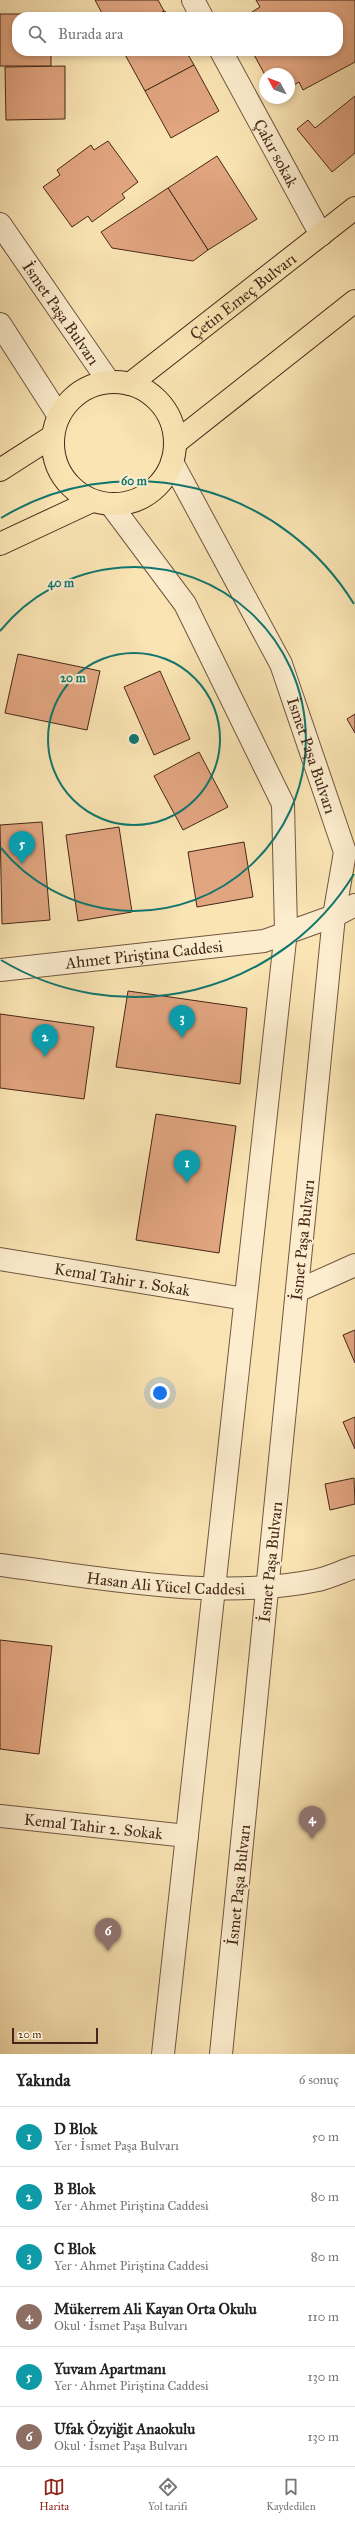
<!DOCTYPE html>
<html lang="tr">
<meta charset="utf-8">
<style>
body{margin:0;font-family:"IM FELL Great Primer",serif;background:#f2f2f2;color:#222}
.compass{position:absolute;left:259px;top:68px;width:36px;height:36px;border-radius:50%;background:#fff;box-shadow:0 2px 6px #0003;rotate:311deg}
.scale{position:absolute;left:12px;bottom:10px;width:86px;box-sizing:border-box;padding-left:4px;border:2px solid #452719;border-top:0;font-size:11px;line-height:14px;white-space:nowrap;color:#452719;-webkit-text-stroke:3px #fcedce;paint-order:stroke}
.you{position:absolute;left:160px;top:1393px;width:14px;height:14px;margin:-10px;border:3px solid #fff;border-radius:50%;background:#1a73e8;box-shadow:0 0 0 6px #1a73e833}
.badge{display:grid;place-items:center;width:26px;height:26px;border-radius:50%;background:#8f2418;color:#fff;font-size:13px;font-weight:700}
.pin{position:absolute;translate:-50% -33px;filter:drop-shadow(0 1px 2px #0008)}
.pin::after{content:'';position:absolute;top:21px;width:14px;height:12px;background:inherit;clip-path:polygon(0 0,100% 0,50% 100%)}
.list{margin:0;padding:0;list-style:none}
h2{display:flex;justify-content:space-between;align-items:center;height:52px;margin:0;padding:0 16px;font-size:17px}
h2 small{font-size:13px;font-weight:400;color:#767676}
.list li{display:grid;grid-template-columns:26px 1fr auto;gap:12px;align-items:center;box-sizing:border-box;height:60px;padding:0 16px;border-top:1px solid #e0e0e0}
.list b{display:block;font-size:15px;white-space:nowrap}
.list p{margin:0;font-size:13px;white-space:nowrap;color:#767676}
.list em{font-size:13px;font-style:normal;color:#767676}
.icon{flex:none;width:22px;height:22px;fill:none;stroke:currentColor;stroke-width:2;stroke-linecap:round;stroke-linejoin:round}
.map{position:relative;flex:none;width:355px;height:2054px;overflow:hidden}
.search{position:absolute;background:#fff;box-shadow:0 2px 6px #0003;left:12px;right:12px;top:12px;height:44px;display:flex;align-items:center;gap:10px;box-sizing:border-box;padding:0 14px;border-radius:16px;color:#767676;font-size:15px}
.sheet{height:412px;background:#fff}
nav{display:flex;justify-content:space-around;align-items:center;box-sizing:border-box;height:56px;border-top:1px solid #e0e0e0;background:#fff;font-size:11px;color:#767676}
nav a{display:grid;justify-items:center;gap:2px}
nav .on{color:#8f2418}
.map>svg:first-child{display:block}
.building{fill:#e1a580;stroke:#452719}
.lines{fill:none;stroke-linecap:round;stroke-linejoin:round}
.minor-casing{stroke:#725640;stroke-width:24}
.tertiary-casing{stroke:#725640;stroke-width:24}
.primary-casing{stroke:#452719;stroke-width:24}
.minor{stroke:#fcedce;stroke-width:22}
.tertiary{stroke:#fcedce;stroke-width:22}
.primary{stroke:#fae4b3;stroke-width:22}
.ring{fill:none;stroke:#0f766e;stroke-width:2}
.labels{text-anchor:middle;stroke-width:4;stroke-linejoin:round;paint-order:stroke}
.street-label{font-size:16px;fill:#452719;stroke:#fcedce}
.centre{fill:#0f766e;stroke:#fcedce;stroke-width:2}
.ring-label{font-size:12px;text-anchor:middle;font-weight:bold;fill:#0f766e;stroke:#fcedce;stroke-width:4;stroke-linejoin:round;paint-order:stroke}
</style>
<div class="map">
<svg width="355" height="2054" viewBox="0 0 355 2054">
<rect width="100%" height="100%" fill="#fae4b3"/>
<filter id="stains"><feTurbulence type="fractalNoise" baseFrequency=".005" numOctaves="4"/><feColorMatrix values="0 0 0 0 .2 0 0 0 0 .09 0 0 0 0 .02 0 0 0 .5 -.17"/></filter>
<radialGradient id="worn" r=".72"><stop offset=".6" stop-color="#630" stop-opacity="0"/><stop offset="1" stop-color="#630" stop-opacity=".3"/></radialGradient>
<g class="building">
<path d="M 95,0 L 158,0 L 164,11 L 153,17 L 104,17 Z"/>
<path d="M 256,0 L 355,0 L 355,62 L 303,90 L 299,82 L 289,88 L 289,74 L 265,75 L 252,51 L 338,51 L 338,17 L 244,17 L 260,7 Z"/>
<path d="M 165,11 L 168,17 L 154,17 Z"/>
<path d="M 0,14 L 51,14 L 51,17 L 17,17 L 17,51 L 51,51 L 51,66 L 0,66 Z"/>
<path d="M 123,51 L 186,51 L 194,65 L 145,91 Z"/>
<path d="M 194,65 L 219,111 L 171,138 L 145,91 Z"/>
<path d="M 65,66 L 65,119 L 6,120 L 5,67 Z"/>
<path d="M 355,96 L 355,153 L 332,172 L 297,129 L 308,120 L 315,128 Z"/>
<path d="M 108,141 L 138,182 L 122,194 L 125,198 L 92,222 L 88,216 L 72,227 L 43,187 L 60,175 L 57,170 L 91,145 L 94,150 Z"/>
<path d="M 217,156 L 257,219 L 208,250 L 168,188 Z"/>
<path d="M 168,188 L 208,250 L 193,261 L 112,248 L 101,232 Z"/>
<path d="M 18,654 L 100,671 L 87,730 L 5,713 Z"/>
<path d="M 160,671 L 190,739 L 154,755 L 124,687 Z"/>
<path d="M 355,714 L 355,733 L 347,719 Z"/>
<path d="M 199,752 L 228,807 L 183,830 L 154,776 Z"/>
<path d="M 42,822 L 50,920 L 2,924 L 0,825 Z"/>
<path d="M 119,827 L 132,912 L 78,921 L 66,835 Z"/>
<path d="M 244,842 L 253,897 L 197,907 L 188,852 Z"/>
<path d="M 128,991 L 247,1008 L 240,1084 L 116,1067 Z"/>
<path d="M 0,1014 L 94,1027 L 84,1099 L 0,1088 Z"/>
<path d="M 156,1114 L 236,1126 L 219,1253 L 136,1240 Z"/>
<path d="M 355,1330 L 355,1363 L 343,1335 Z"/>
<path d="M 355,1417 L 355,1449 L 343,1422 Z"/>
<path d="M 354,1478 L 355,1504 L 330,1510 L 325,1484 Z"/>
<path d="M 0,1640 L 52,1646 L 39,1754 L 0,1749 Z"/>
</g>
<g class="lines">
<defs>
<g id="minor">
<path d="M 193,0 L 202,17"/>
<path id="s1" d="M 221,51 L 321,235"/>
<path id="s2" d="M 0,970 L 264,941 L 334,916 L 355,905"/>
<path id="s3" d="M 0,1259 L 245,1299"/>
<path d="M 297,1291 L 355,1265"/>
<path id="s4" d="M 0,1565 C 101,1578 217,1601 318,1580 C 330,1577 343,1571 355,1567"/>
<path id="s5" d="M 0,1816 L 187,1836"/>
</g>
<g id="tertiary">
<path id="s6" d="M 0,224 L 109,382"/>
<path d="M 0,324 L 59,416"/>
<path id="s7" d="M 172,462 L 281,664 L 345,852 L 334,916 L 221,2054"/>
<path d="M 111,505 L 185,604 L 283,804 L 286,931 L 163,2054"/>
</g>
<g id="primary">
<circle cx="114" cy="443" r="61"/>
<path id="s8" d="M 130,384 L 355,208"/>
<path d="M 175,443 L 355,301"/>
<path d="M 0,470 L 53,436"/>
<path d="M 0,544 L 92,501"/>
</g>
</defs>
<use href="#minor" class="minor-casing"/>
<use href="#tertiary" class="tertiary-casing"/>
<use href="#primary" class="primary-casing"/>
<use href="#minor" class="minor"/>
<use href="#tertiary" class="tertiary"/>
<use href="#primary" class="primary"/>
</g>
<g class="ring">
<circle cx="134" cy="739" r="86"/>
<path d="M0 631A172 172 0 1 1 0 847"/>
<path d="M354 874A258 258 0 0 1 1 960M1 518A258 258 0 0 1 354 604"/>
</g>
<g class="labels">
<g class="street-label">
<text dy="6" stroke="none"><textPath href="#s1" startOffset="116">Çakır sokak</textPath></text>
<text dy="6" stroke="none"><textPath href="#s8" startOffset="143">Çetin Emeç Bulvarı</textPath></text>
<text dy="6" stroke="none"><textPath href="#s6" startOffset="108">İsmet Paşa Bulvarı</textPath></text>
<text dy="6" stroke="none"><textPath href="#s7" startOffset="326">İsmet Paşa Bulvarı</textPath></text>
<text dy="6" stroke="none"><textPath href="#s2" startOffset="145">Ahmet Piriştina Caddesi</textPath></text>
<text transform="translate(302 1240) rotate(-84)" y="6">İsmet Paşa Bulvarı</text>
<text dy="6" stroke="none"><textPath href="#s3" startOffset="124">Kemal Tahir 1. Sokak</textPath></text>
<text transform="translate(270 1562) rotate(-84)" y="6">İsmet Paşa Bulvarı</text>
<text dy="6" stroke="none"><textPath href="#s4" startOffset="167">Hasan Ali Yücel Caddesi</textPath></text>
<text dy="6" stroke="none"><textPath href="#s5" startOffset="94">Kemal Tahir 2. Sokak</textPath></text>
<text transform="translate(238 1885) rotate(-84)" y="6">İsmet Paşa Bulvarı</text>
</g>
</g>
<circle cx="134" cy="739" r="6" class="centre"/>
<g class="ring-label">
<text x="134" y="485">60 m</text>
<text x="61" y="587">40 m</text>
<text x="73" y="682">20 m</text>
</g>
<rect width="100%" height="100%" filter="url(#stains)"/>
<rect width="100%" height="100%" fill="url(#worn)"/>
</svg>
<svg class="compass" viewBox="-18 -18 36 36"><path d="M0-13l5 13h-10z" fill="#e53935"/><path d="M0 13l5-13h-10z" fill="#767676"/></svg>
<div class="scale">20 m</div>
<div class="you"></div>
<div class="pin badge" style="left:187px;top:1183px;background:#0f9aa8">1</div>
<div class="pin badge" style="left:45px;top:1057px;background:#0f9aa8">2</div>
<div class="pin badge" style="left:182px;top:1038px;background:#0f9aa8">3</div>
<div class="pin badge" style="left:312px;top:1839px;background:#8d6e63">4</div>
<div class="pin badge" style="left:22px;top:864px;background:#0f9aa8">5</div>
<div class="pin badge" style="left:108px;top:1951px;background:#8d6e63">6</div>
<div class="search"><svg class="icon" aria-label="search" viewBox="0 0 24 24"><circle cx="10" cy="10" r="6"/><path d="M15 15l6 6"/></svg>Burada ara</div>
</div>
<section class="sheet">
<h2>Yakında<small>6 sonuç</small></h2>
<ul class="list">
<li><span class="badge" style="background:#0f9aa8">1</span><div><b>D Blok</b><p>Yer · İsmet Paşa Bulvarı</p></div><em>50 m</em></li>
<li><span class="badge" style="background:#0f9aa8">2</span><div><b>B Blok</b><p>Yer · Ahmet Piriştina Caddesi</p></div><em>80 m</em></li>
<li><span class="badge" style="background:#0f9aa8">3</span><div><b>C Blok</b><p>Yer · Ahmet Piriştina Caddesi</p></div><em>80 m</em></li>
<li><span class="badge" style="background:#8d6e63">4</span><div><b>Mükerrem Ali Kayan Orta Okulu</b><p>Okul · İsmet Paşa Bulvarı</p></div><em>110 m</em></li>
<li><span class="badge" style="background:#0f9aa8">5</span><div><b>Yuvam Apartmanı</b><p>Yer · Ahmet Piriştina Caddesi</p></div><em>130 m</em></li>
<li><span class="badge" style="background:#8d6e63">6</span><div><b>Ufak Özyiğit Anaokulu</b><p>Okul · İsmet Paşa Bulvarı</p></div><em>130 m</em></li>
</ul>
</section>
<nav>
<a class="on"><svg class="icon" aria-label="map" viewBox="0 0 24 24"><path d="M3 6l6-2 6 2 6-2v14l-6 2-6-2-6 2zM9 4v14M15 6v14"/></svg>Harita</a>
<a><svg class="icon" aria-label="directions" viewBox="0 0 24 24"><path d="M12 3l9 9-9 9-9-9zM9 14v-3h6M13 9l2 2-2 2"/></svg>Yol tarifi</a>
<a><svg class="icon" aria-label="saved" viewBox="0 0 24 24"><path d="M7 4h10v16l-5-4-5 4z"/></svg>Kaydedilen</a>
</nav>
